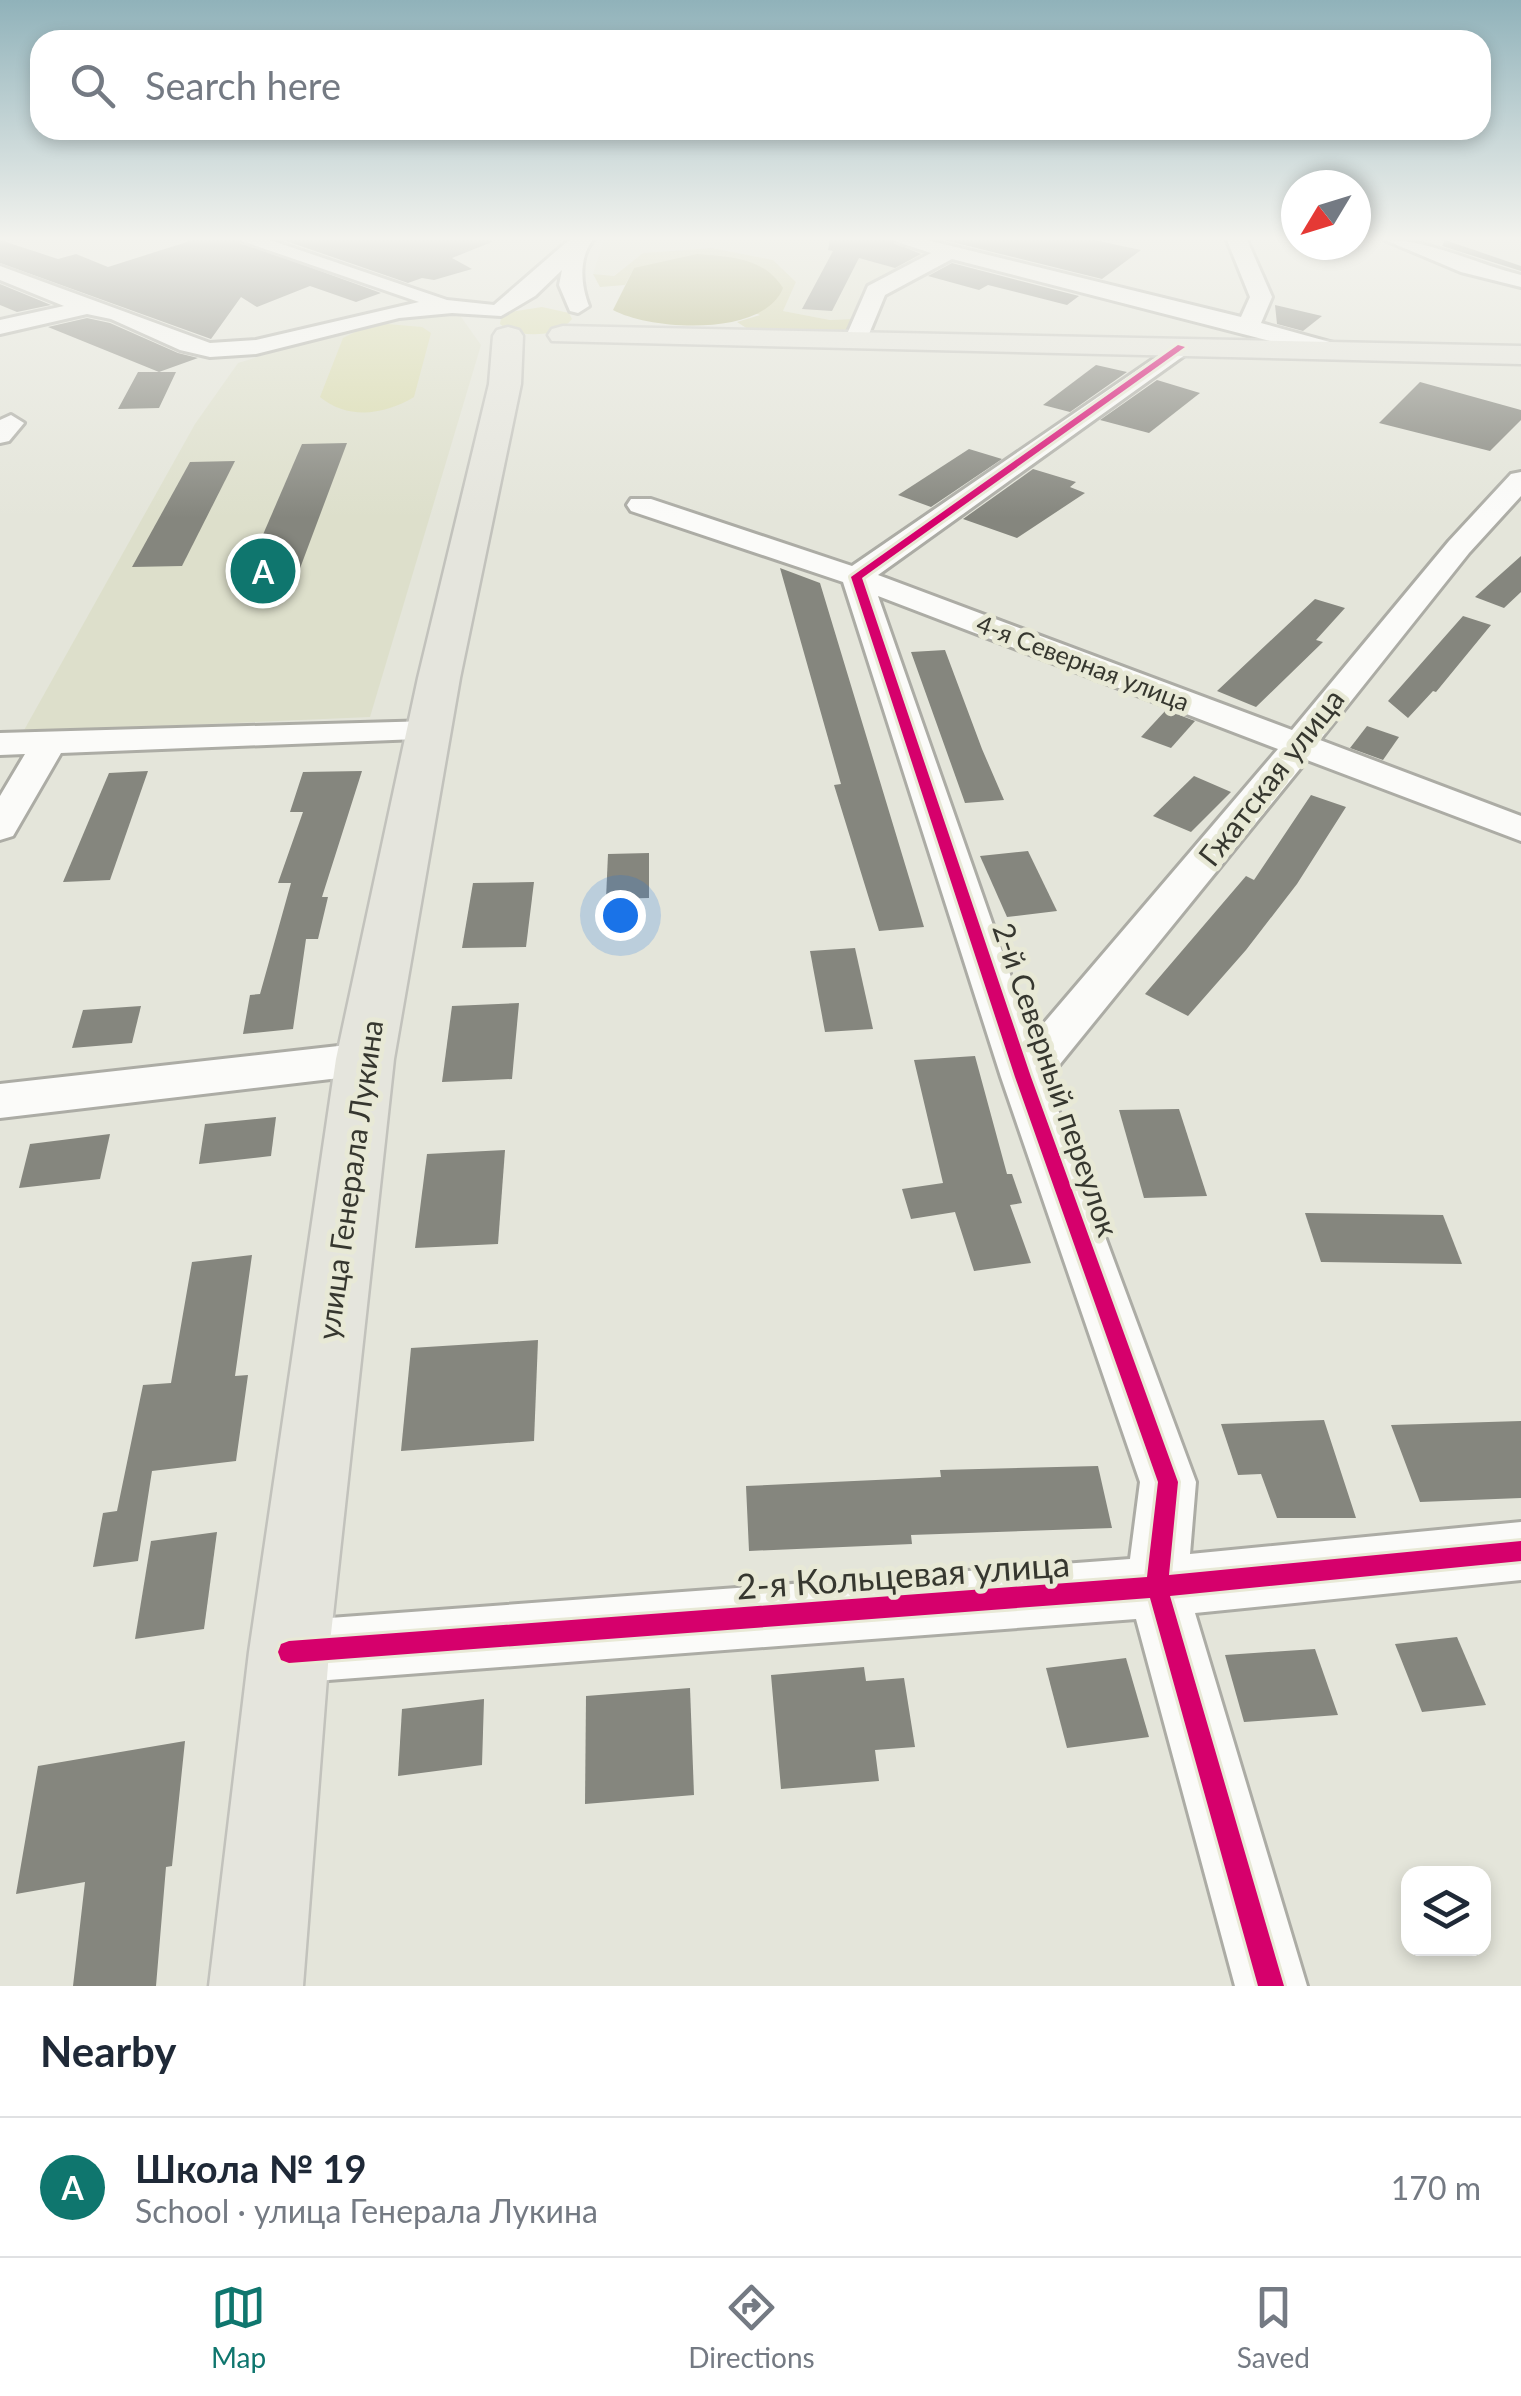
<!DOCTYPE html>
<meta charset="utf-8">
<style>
body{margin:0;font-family:Lato,sans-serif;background:#f2f2f3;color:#1f2937}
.controls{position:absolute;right:30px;bottom:30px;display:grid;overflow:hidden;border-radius:20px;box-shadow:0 5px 15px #0003}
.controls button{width:90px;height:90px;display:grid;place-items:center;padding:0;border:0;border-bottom:2px solid #e0e1e3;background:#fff;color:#1f2937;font:50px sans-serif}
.compass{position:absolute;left:1281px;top:170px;width:90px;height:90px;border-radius:50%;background:#fff;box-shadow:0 5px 15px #0003;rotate:232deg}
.you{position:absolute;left:620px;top:915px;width:35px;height:35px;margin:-25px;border:8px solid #fff;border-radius:50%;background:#1a73e8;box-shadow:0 0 0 15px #1a73e833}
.badge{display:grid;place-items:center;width:65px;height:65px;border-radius:50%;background:#0f766e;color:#fff;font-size:32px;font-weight:700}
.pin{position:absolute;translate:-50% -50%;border:5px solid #fff;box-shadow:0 2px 10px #0006}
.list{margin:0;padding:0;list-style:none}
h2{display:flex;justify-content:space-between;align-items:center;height:130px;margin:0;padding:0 40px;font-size:42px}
h2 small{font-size:32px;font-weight:400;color:#747a83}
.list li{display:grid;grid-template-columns:65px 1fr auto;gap:30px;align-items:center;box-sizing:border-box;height:140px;padding:0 40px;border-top:2px solid #e0e1e3}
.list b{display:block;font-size:38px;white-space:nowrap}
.list p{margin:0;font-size:32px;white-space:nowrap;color:#747a83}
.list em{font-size:32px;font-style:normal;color:#747a83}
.icon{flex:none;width:55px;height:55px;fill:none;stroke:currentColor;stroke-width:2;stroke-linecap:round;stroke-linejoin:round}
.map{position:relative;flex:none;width:1521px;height:1986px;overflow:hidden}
.search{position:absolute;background:#fff;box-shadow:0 5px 15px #0003;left:30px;right:30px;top:30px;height:110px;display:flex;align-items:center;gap:25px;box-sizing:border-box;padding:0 35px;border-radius:30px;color:#747a83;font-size:38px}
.sheet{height:270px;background:#fff}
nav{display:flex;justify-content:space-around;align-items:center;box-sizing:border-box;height:140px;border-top:2px solid #e0e1e3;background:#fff;font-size:28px;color:#747a83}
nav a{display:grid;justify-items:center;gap:5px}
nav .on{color:#0f766e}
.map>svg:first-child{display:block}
.built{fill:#dddfcb}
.green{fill:#d8daab}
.forest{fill:#cdce9f}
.water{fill:#adae75}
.building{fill:#85867e}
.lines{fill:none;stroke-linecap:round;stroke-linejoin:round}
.minor-casing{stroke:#acaca5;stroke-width:6}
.major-casing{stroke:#c2c2bc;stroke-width:5}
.minor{fill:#fbfbf9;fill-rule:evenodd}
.major{fill:#e5e5dd;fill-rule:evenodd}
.cycleway-casing{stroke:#e8e9d6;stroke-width:6}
.cycleway{fill:#d6006c;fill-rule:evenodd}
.labels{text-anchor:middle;stroke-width:10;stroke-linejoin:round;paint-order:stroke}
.far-street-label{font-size:25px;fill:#36372f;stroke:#e8e9d6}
.street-label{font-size:30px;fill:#36372f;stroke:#e8e9d6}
.near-street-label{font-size:35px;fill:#36372f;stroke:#e8e9d6}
</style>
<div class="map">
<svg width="1521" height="1986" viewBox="0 0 1521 1986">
<rect width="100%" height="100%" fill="#e4e5da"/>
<g class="built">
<path d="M 604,240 L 881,240 L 936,254 L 862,290 L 853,319 L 830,320 L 783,311 L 796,282 L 773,260 L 712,248 L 643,253 L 613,276 L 593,274 Z"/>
<path d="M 420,313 L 459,314 L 481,345 L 370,717 L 23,732 L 195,424 L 238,363 L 357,326 Z"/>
</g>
<g class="green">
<path d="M 542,307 L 569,313 L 572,319 C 557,338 519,339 500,324 L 501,318 L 510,312 Z"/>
<path d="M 387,324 L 422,327 L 431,333 L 414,397 C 384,415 348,420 320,397 L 343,338 L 361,329 Z"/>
</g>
<path class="forest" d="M 712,248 L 773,260 L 796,282 L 783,311 L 830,320 L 853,319 L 848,331 L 751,331 L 737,322 L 760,315 L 634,268 L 625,285 L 600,287 L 593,274 L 614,276 L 643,253 Z"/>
<path class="water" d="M 697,254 C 731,257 763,257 783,288 C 764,337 652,331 613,310 L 634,268 Z"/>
<g class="building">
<path d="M 0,240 L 58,259 L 76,254 L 108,267 L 193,240 L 235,240 L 381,293 L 356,302 L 310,286 L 257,307 L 241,297 L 211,339 L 0,263 Z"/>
<path d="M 283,240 L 491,240 L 492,242 L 452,258 L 472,269 L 434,280 L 422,278 L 408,283 Z"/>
<path d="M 830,240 L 887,240 L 921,254 L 895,268 L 859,258 L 832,311 L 802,309 L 833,251 L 828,250 Z"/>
<path d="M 944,240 L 1094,240 L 1141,250 L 1102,279 Z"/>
<path d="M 1445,240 L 1521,266 L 1521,271 L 1442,246 Z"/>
<path d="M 952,263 L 1079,296 L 1067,305 L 988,285 L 979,290 L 928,276 Z"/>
<path d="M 0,284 L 51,305 L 17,312 L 0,305 Z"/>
<path d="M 1275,305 L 1322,316 L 1303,331 L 1277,324 Z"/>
<path d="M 87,318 L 110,323 L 178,353 L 198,358 L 159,372 L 176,372 L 159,408 L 118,409 L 138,372 L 159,372 L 48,327 Z"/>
<path d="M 1096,365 L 1127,372 L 1070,412 L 1043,405 Z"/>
<path d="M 1157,380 L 1200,393 L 1149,433 L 1100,420 Z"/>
<path d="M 1420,382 L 1521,410 L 1521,420 L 1490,451 L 1379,423 Z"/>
<path d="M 347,443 L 293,587 L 240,588 L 302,444 Z"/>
<path d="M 969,449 L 1002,459 L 931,507 L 898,495 Z"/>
<path d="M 235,461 L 182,566 L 132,567 L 190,462 Z"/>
<path d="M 1033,469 L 1076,482 L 1070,487 L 1085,493 L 1017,538 L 963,519 Z"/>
<path d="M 1521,556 L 1521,592 L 1504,608 L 1475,597 Z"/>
<path d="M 780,568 L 820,583 L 924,927 L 879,931 L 834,785 L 841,784 Z"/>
<path d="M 1315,599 L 1345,608 L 1316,640 L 1323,642 L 1256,707 L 1217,691 Z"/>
<path d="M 1463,616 L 1491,625 L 1436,692 L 1433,691 L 1408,718 L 1388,701 Z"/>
<path d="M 945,650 L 982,749 L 1004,800 L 965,803 L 911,652 Z"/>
<path d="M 1166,710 L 1195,721 L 1171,748 L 1141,737 Z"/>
<path d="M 1367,726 L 1399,737 L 1383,760 L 1350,748 Z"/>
<path d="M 148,771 L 110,880 L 63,882 L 109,773 Z"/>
<path d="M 362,771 L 322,897 L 328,897 L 318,939 L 306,939 L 293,1029 L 243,1034 L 250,995 L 260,994 L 291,883 L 278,883 L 303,812 L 290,812 L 303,772 Z"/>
<path d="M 1194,776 L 1231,792 L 1191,832 L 1153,816 Z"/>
<path d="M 1311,795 L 1346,807 L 1297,884 L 1246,950 L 1188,1016 L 1145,994 L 1246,876 L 1254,880 Z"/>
<path d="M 1028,851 L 1057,911 L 1007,917 L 980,856 Z"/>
<path d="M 649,853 L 649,898 L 606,899 L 608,854 Z"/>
<path d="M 534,882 L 526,947 L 462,948 L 473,883 Z"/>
<path d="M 855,948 L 873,1029 L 825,1032 L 810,951 Z"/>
<path d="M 519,1003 L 512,1079 L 442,1082 L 452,1006 Z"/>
<path d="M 141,1006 L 132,1043 L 72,1048 L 83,1010 Z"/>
<path d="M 975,1056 L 1007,1174 L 1012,1174 L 1022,1203 L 1010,1205 L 1031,1263 L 974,1271 L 955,1212 L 911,1219 L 902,1189 L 943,1183 L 914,1060 Z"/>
<path d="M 1179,1109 L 1207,1196 L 1144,1198 L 1119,1110 Z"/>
<path d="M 276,1117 L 271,1156 L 199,1164 L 205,1124 Z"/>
<path d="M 110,1134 L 100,1179 L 19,1188 L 30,1144 Z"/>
<path d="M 505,1150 L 498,1244 L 415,1248 L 427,1154 Z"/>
<path d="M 1305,1213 L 1443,1215 L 1462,1264 L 1321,1262 Z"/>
<path d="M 252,1255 L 235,1376 L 248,1375 L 236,1461 L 152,1471 L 138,1561 L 93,1567 L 103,1513 L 117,1511 L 143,1385 L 171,1383 L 192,1262 Z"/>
<path d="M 538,1340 L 534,1441 L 401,1451 L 411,1348 Z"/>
<path d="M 1324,1420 L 1356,1518 L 1277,1518 L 1261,1474 L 1238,1475 L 1221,1424 Z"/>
<path d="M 1521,1421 L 1521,1498 L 1420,1502 L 1391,1425 Z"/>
<path d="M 1098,1466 L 1112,1528 L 911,1535 L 912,1544 L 749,1551 L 746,1486 L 941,1477 L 940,1470 Z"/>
<path d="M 217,1532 L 204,1629 L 135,1639 L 151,1541 Z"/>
<path d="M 1457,1637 L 1486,1705 L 1422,1712 L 1395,1644 Z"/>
<path d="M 1315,1649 L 1338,1715 L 1244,1722 L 1225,1655 Z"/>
<path d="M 1126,1658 L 1149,1737 L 1067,1748 L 1046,1668 Z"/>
<path d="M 864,1667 L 866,1681 L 904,1678 L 915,1747 L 875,1750 L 879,1781 L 781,1789 L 771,1675 Z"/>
<path d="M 690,1688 L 694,1795 L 585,1804 L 586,1696 Z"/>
<path d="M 484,1699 L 482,1765 L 398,1776 L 402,1709 Z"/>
<path d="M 185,1741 L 172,1866 L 166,1867 L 156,1986 L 73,1986 L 85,1882 L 16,1894 L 38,1766 Z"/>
</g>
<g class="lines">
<defs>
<g id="minor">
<path d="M 239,240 L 270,240 L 447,300 L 494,305 L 569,240 L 593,240 C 578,258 581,286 589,306 L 578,313 L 570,311 L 559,285 L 562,270 L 535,296 L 501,316 L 452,313 L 399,318 L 256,354 L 210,357 L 180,350 L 111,319 L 87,314 L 0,334 L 0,320 L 64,306 L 0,280 L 0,266 L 210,343 L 256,340 L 419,302 Z"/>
<path d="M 891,240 L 927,240 L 1241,317 L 1250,297 L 1227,240 L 1247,240 L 1272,297 L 1261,323 L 1344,346 L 1348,351 L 1336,358 L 952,259 L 885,295 L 864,346 L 848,346 L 844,341 L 868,286 L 931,253 Z"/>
<path d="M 1385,240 C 1431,240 1476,264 1521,275 L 1521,287 L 1461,272 Z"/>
<path d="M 1181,340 L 1193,347 L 1189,352 L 878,575 L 1292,730 L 1449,541 L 1511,474 L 1521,472 L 1521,496 L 1469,553 L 1320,740 L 1521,816 L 1521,841 L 1307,760 L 1047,1080 L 1196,1482 L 1190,1554 L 1521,1522 L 1521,1580 L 1195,1613 L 1307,1986 L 1235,1986 L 1136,1619 L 289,1683 L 267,1674 L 258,1652 L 267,1630 L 289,1621 L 1130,1559 L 1140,1482 L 1001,1077 L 843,582 L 631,511 L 627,505 L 631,499 L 651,499 L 852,566 ZM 878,596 L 1278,749 L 1032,1037 Z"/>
<path d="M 11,415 L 24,423 L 9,441 L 0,443 L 0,420 Z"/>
<path d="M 431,721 L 443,724 L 448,731 L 443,738 L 61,753 L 13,836 L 0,840 L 0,796 L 25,754 L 0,755 L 0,733 Z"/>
<path d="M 365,1043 L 381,1047 L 387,1059 L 381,1071 L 365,1075 L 0,1118 L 0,1084 Z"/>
</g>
<g id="major">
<path d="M 563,326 L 1521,346 L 1521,364 L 552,341 L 548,335 L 552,329 Z"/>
<path d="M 508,327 L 519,330 L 523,336 L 521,384 L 460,678 L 394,1059 L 329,1652 L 303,1986 L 209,1986 L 249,1652 L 336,1059 L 418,678 L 489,384 L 493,336 L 497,330 Z"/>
</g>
</defs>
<use href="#minor" class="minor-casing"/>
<use href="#major" class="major-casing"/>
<use href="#minor" class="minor"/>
<use href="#major" class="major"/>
<defs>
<path id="cycleway" d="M 1178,345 L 1185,347 L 862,578 L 1031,1077 L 1178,1482 L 1169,1575 L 1521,1541 L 1521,1561 L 1170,1596 L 1284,1986 L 1258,1986 L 1150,1598 L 289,1663 L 281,1660 L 278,1652 L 281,1644 L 289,1641 L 1147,1577 L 1158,1482 L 1015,1077 L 851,577 Z"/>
</defs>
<use href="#cycleway" class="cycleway-casing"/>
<use href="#cycleway" class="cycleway"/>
</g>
<linearGradient id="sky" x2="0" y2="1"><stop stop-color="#90b2ba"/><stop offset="0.46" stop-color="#f3f3ee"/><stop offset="1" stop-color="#f3f3ee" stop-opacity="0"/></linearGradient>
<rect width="1521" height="518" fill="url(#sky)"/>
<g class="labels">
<g class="far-street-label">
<text transform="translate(1083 663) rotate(21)" y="9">4-я Северная улица</text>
</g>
<g class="street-label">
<text transform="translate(1272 778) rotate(-52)" y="10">Гжатская улица</text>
<text transform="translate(1055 1080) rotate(71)" y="10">2-й Северный переулок</text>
<text transform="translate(351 1180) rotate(-82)" y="10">улица Генерала Лукина</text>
</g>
<g class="near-street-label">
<text transform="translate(903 1576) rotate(-4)" y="12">2-я Кольцевая улица</text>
</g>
</g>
</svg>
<div class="controls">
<button><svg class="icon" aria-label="layers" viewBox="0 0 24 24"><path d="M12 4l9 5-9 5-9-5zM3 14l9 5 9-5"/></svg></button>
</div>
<svg class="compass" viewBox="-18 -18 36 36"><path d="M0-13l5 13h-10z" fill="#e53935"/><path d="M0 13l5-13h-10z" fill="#747a83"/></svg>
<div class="you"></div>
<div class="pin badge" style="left:263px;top:571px">A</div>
<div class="search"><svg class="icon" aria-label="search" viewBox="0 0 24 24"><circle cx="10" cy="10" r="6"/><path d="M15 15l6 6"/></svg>Search here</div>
</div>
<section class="sheet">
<h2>Nearby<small></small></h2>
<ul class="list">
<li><span class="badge">A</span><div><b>Школа № 19</b><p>School · улица Генерала Лукина</p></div><em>170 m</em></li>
</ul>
</section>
<nav>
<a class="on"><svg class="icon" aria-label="map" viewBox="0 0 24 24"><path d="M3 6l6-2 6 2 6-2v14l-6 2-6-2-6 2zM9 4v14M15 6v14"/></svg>Map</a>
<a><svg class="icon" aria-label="directions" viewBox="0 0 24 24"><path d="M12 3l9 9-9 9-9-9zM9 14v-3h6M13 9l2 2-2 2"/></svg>Directions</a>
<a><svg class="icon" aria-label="saved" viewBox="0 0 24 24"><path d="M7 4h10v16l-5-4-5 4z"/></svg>Saved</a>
</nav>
